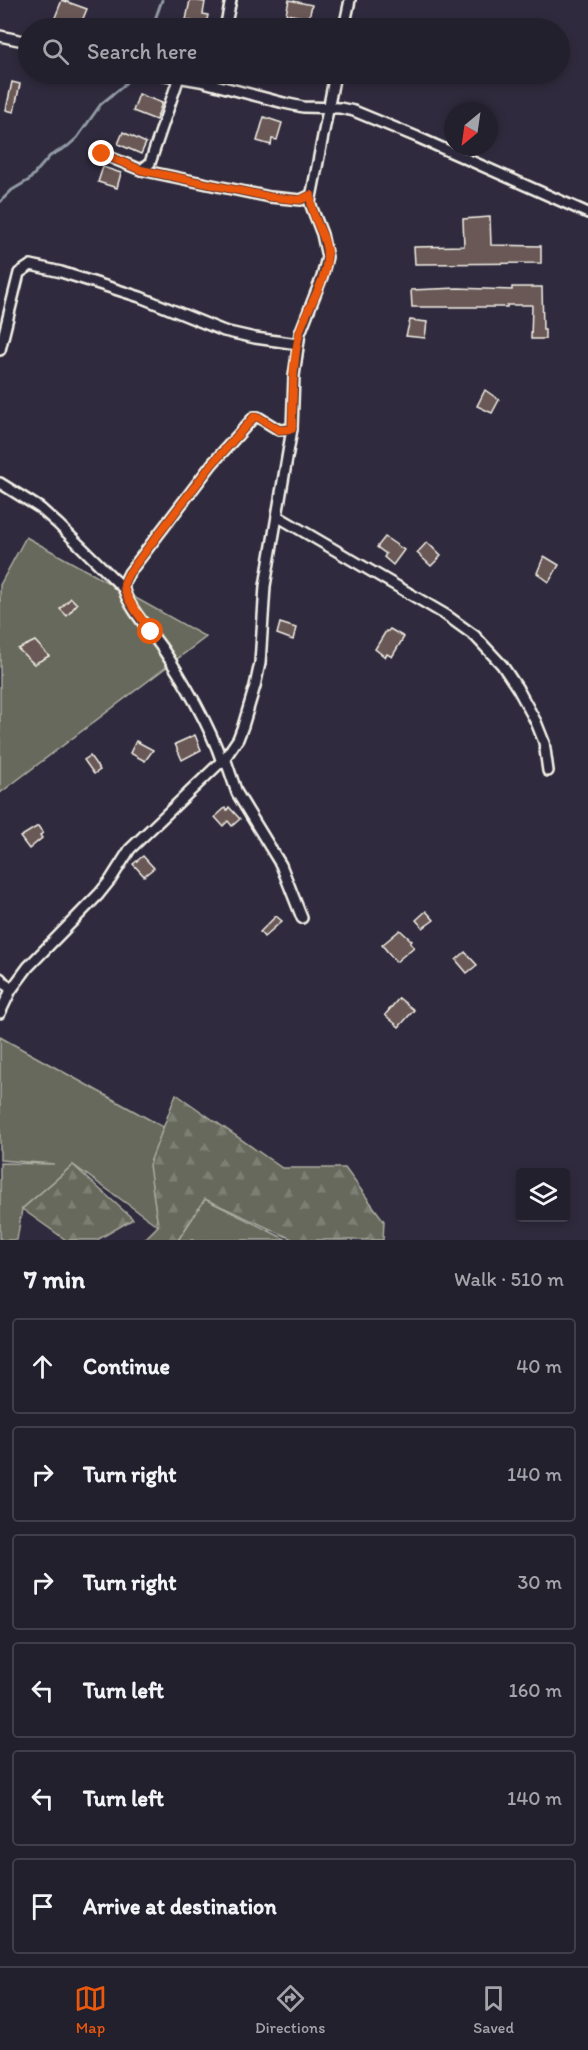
<!DOCTYPE html>
<meta charset="utf-8">
<style>
body{margin:0;font-family:Itim,sans-serif;background:#2b2836;color:#f1f3f6}
.controls{position:absolute;right:18px;bottom:18px;display:grid;overflow:hidden;border-radius:6px;box-shadow:0 3px 9px #0003}
.controls button{width:54px;height:54px;display:grid;place-items:center;padding:0;border:0;border-bottom:2px solid #403e4a;background:#23202e;color:#f1f3f6;font:30px sans-serif}
.compass{position:absolute;left:444px;top:102px;width:54px;height:54px;border-radius:50%;background:#23202e;box-shadow:0 3px 9px #0003;rotate:209deg}
.stop{position:absolute;width:18px;height:18px;margin:-14px;border:4px solid #ea580c;border-radius:50%;background:#fff}
.stop.end{background:#ea580c;border-color:#fff;box-shadow:0 2px 6px #0008}
.list{margin:0;padding:0;list-style:none}
h2{display:flex;justify-content:space-between;align-items:center;height:78px;margin:0;padding:0 24px;font-size:26px}
h2 small{font-size:20px;font-weight:400;color:#a3a3aa}
.list li{display:grid;grid-template-columns:39px 1fr auto;gap:18px;align-items:center;box-sizing:border-box;height:96px;margin:0 12px 12px;padding:0 12px;border:2px solid #403e4a;border-radius:6px}
.list b{display:block;font-size:22px;white-space:nowrap}
.list em{font-size:20px;font-style:normal;color:#a3a3aa}
.icon{flex:none;width:33px;height:33px;fill:none;stroke:currentColor;stroke-width:2;stroke-linecap:round;stroke-linejoin:round}
.map{position:relative;flex:none;width:588px;height:1240px;overflow:hidden}
.search{position:absolute;background:#23202e;box-shadow:0 3px 9px #0003;left:18px;right:18px;top:18px;height:66px;display:flex;align-items:center;gap:15px;box-sizing:border-box;padding:0 21px;border-radius:33px;color:#a3a3aa;font-size:22px}
.sheet{height:726px;background:#23202e}
nav{display:flex;justify-content:space-around;align-items:center;box-sizing:border-box;height:84px;border-top:2px solid #403e4a;background:#23202e;font-size:16px;color:#a3a3aa}
nav a{display:grid;justify-items:center;gap:3px}
nav .on{color:#ea580c}
.map>svg:first-child{display:block}
.grass{fill:#66695b;stroke:#adada2;stroke-width:1.5}
.forest{fill:url(#forest-firs);stroke:#adada2;stroke-width:1.5}
.lines{fill:none;stroke-linecap:round;stroke-linejoin:round}
.stream{stroke:#909aa5;stroke-width:3}
.building{fill:#695857;stroke:#f4f1e8;stroke-width:1.5}
.minor-casing{stroke:#f4f1e8;stroke-width:14}
.minor{stroke:#2f2a3d;stroke-width:9}
.route{stroke:#ea580c;stroke-width:8}
</style>
<div class="map">
<svg width="588" height="1240" viewBox="0 0 588 1240">
<defs>
<pattern id="forest-firs" width="22" height="20" patternUnits="userSpaceOnUse" patternTransform="scale(1.5)"><rect width="22" height="20" fill="#66695b"/><path d="M5 1l3.5 6h-7zM16 11l3.5 6h-7z" fill="#7c7f73"/></pattern>
</defs>
<rect width="100%" height="100%" fill="#2f2a3d"/>
<filter id="ink" filterUnits="userSpaceOnUse"><feTurbulence type="fractalNoise" baseFrequency=".0167" numOctaves="2"/><feDisplacementMap in="SourceGraphic" scale="12" xChannelSelector="R" yChannelSelector="G"/><feConvolveMatrix kernelMatrix="1 2 1 2 8 2 1 2 1" color-interpolation-filters="sRGB"/></filter>
<g filter="url(#ink)">
<g class="grass">
<path d="M 26,537 L 206,637 L 0,793 L 0,585 Z"/>
<path d="M 0,1037 L 163,1127 L 151,1174 L 158,1226 L 73,1165 L 22,1209 L 17,1240 L 0,1240 L 0,1163 L 54,1164 L 0,1160 Z"/>
<path d="M 205,1199 L 287,1240 L 178,1240 Z"/>
</g>
<g class="forest">
<path d="M 176,1094 L 282,1168 L 345,1168 L 384,1221 L 383,1240 L 294,1240 L 205,1199 L 178,1240 L 144,1240 L 158,1226 L 149,1165 Z"/>
<path d="M 73,1165 L 133,1219 L 97,1240 L 66,1240 L 22,1209 Z"/>
</g>
<g class="lines">
<g class="stream">
<path d="M 152,28 L 162,0"/>
<path d="M 0,202 L 12,190 L 29,180 L 50,156 L 68,146 L 77,138 L 101,104 L 122,87 L 133,74"/>
</g>
</g>
<g class="building">
<path d="M 62,0 L 87,9 L 79,28 L 74,28 L 54,20 Z"/>
<path d="M 190,0 L 205,2 L 203,14 L 208,15 L 206,24 L 186,20 Z"/>
<path d="M 289,0 L 312,5 L 309,18 L 286,14 Z"/>
<path d="M 12,82 L 20,84 L 14,112 L 6,110 Z"/>
<path d="M 139,94 L 162,103 L 156,120 L 133,111 Z"/>
<path d="M 264,117 L 282,123 L 277,140 L 272,139 L 271,145 L 257,141 Z"/>
<path d="M 123,132 L 146,143 L 141,154 L 118,144 Z"/>
<path d="M 103,167 L 121,173 L 117,188 L 98,182 Z"/>
<path d="M 490,217 L 491,245 L 541,246 L 541,263 L 415,264 L 414,247 L 464,246 L 463,219 Z"/>
<path d="M 512,287 L 542,287 L 543,330 L 545,330 L 545,339 L 531,339 L 532,305 L 507,305 L 507,307 L 412,307 L 411,290 L 458,288 L 512,290 Z"/>
<path d="M 410,320 L 427,322 L 425,338 L 406,336 Z"/>
<path d="M 485,390 L 499,400 L 492,413 L 477,406 Z"/>
<path d="M 385,537 L 404,550 L 393,565 L 384,557 L 386,554 L 377,547 Z"/>
<path d="M 427,542 L 441,556 L 431,566 L 417,553 Z"/>
<path d="M 544,556 L 559,565 L 549,582 L 537,573 Z"/>
<path d="M 71,598 L 77,604 L 67,616 L 60,609 Z"/>
<path d="M 280,623 L 296,628 L 293,640 L 277,634 Z"/>
<path d="M 390,629 L 404,637 L 392,657 L 387,654 L 385,657 L 375,649 L 386,631 L 387,632 Z"/>
<path d="M 35,641 L 49,656 L 34,664 L 18,649 Z"/>
<path d="M 195,735 L 201,750 L 182,760 L 175,744 Z"/>
<path d="M 136,741 L 153,750 L 145,761 L 130,753 Z"/>
<path d="M 90,756 L 100,770 L 94,774 L 84,760 Z"/>
<path d="M 229,807 L 240,819 L 232,826 L 228,821 L 223,826 L 215,817 L 225,808 L 227,810 Z"/>
<path d="M 38,826 L 43,833 L 40,835 L 42,838 L 29,849 L 20,837 Z"/>
<path d="M 143,856 L 154,868 L 144,876 L 133,864 Z"/>
<path d="M 426,911 L 434,920 L 423,928 L 416,920 Z"/>
<path d="M 276,916 L 282,921 L 264,937 L 260,932 Z"/>
<path d="M 400,930 L 412,941 L 410,943 L 414,947 L 396,962 L 382,945 Z"/>
<path d="M 465,952 L 477,965 L 467,973 L 456,960 Z"/>
<path d="M 399,998 L 414,1010 L 399,1027 L 385,1015 Z"/>
</g>
<g class="lines">
<defs>
<g id="minor">
<path d="M 225,28 L 231,0"/>
<path d="M 344,28 L 350,0"/>
<path d="M 0,36 L 28,42"/>
<path d="M 160,74 L 200,81 L 284,103 L 303,107 L 340,108 L 354,111 L 417,137 L 588,213"/>
<path d="M 102,154 L 141,170 L 270,197 L 301,200 L 311,195"/>
<path d="M 141,170 L 150,163 L 179,77"/>
<path d="M 0,350 L 19,273 L 31,265 L 61,272 L 140,297 L 224,331 L 255,338 L 298,344"/>
<path d="M 0,483 L 40,508 L 58,524 L 124,589"/>
<path d="M 277,516 L 446,615 L 475,636 L 502,665 L 518,689 L 536,722 L 544,742 L 548,771"/>
<path d="M 225,758 L 237,793 L 281,865 L 302,918"/>
<path d="M 222,762 C 210,726 183,679 162,648 C 151,632 129,608 124,590 C 122,584 127,578 129,573 L 212,464 L 254,417 L 258,417 L 279,430 L 292,429"/>
<path d="M 0,978 L 11,990"/>
<path d="M 0,1013 L 11,990 L 28,967 L 99,894 L 111,879 L 130,849 L 225,758 L 238,739 L 243,726 L 255,686 L 260,663 L 265,586 L 292,429 L 294,376 L 300,333 L 322,277 L 327,257 L 322,234 L 310,203 L 335,74"/>
</g>
</defs>
<use href="#minor" class="minor-casing"/>
<use href="#minor" class="minor"/>
</g>
</g>
<g class="lines" filter="url(#ink)">
<path class="route" d="M 102,154 L 141,170 L 270,197 L 300,200 L 311,195 C 309,217 328,235 327,257 C 326,283 307,307 300,331 C 292,362 293,397 292,429 L 279,430 L 258,417 L 254,417 L 212,464 L 129,573 C 127,577 124,581 124,586 C 124,598 144,622 151,632"/>
</g>
</svg>
<div class="controls">
<button><svg class="icon" aria-label="layers" viewBox="0 0 24 24"><path d="M12 4l9 5-9 5-9-5zM3 14l9 5 9-5"/></svg></button>
</div>
<svg class="compass" viewBox="-18 -18 36 36"><path d="M0-13l5 13h-10z" fill="#e53935"/><path d="M0 13l5-13h-10z" fill="#a3a3aa"/></svg>
<div class="stop" style="left:151px;top:632px"></div>
<div class="stop end" style="left:102px;top:154px"></div>
<div class="search"><svg class="icon" aria-label="search" viewBox="0 0 24 24"><circle cx="10" cy="10" r="6"/><path d="M15 15l6 6"/></svg>Search here</div>
</div>
<section class="sheet">
<h2>7 min<small>Walk · 510 m</small></h2>
<ul class="list">
<li><svg class="icon" aria-label="ahead" viewBox="0 0 24 24"><path d="M12 20V5M6 11l6-6 6 6"/></svg><div><b>Continue</b></div><em>40 m</em></li>
<li><svg class="icon" aria-label="right" viewBox="0 0 24 24"><path d="M7 20v-9h11M14 6l5 5-5 5"/></svg><div><b>Turn right</b></div><em>140 m</em></li>
<li><svg class="icon" aria-label="right" viewBox="0 0 24 24"><path d="M7 20v-9h11M14 6l5 5-5 5"/></svg><div><b>Turn right</b></div><em>30 m</em></li>
<li><svg class="icon" aria-label="left" viewBox="0 0 24 24"><path d="M17 20v-9H6M10 6l-5 5 5 5"/></svg><div><b>Turn left</b></div><em>160 m</em></li>
<li><svg class="icon" aria-label="left" viewBox="0 0 24 24"><path d="M17 20v-9H6M10 6l-5 5 5 5"/></svg><div><b>Turn left</b></div><em>140 m</em></li>
<li><svg class="icon" aria-label="arrive" viewBox="0 0 24 24"><path d="M6 21V4h12l-3 4 3 4H6"/></svg><div><b>Arrive at destination</b></div></li>
</ul>
</section>
<nav>
<a class="on"><svg class="icon" aria-label="map" viewBox="0 0 24 24"><path d="M3 6l6-2 6 2 6-2v14l-6 2-6-2-6 2zM9 4v14M15 6v14"/></svg>Map</a>
<a><svg class="icon" aria-label="directions" viewBox="0 0 24 24"><path d="M12 3l9 9-9 9-9-9zM9 14v-3h6M13 9l2 2-2 2"/></svg>Directions</a>
<a><svg class="icon" aria-label="saved" viewBox="0 0 24 24"><path d="M7 4h10v16l-5-4-5 4z"/></svg>Saved</a>
</nav>
